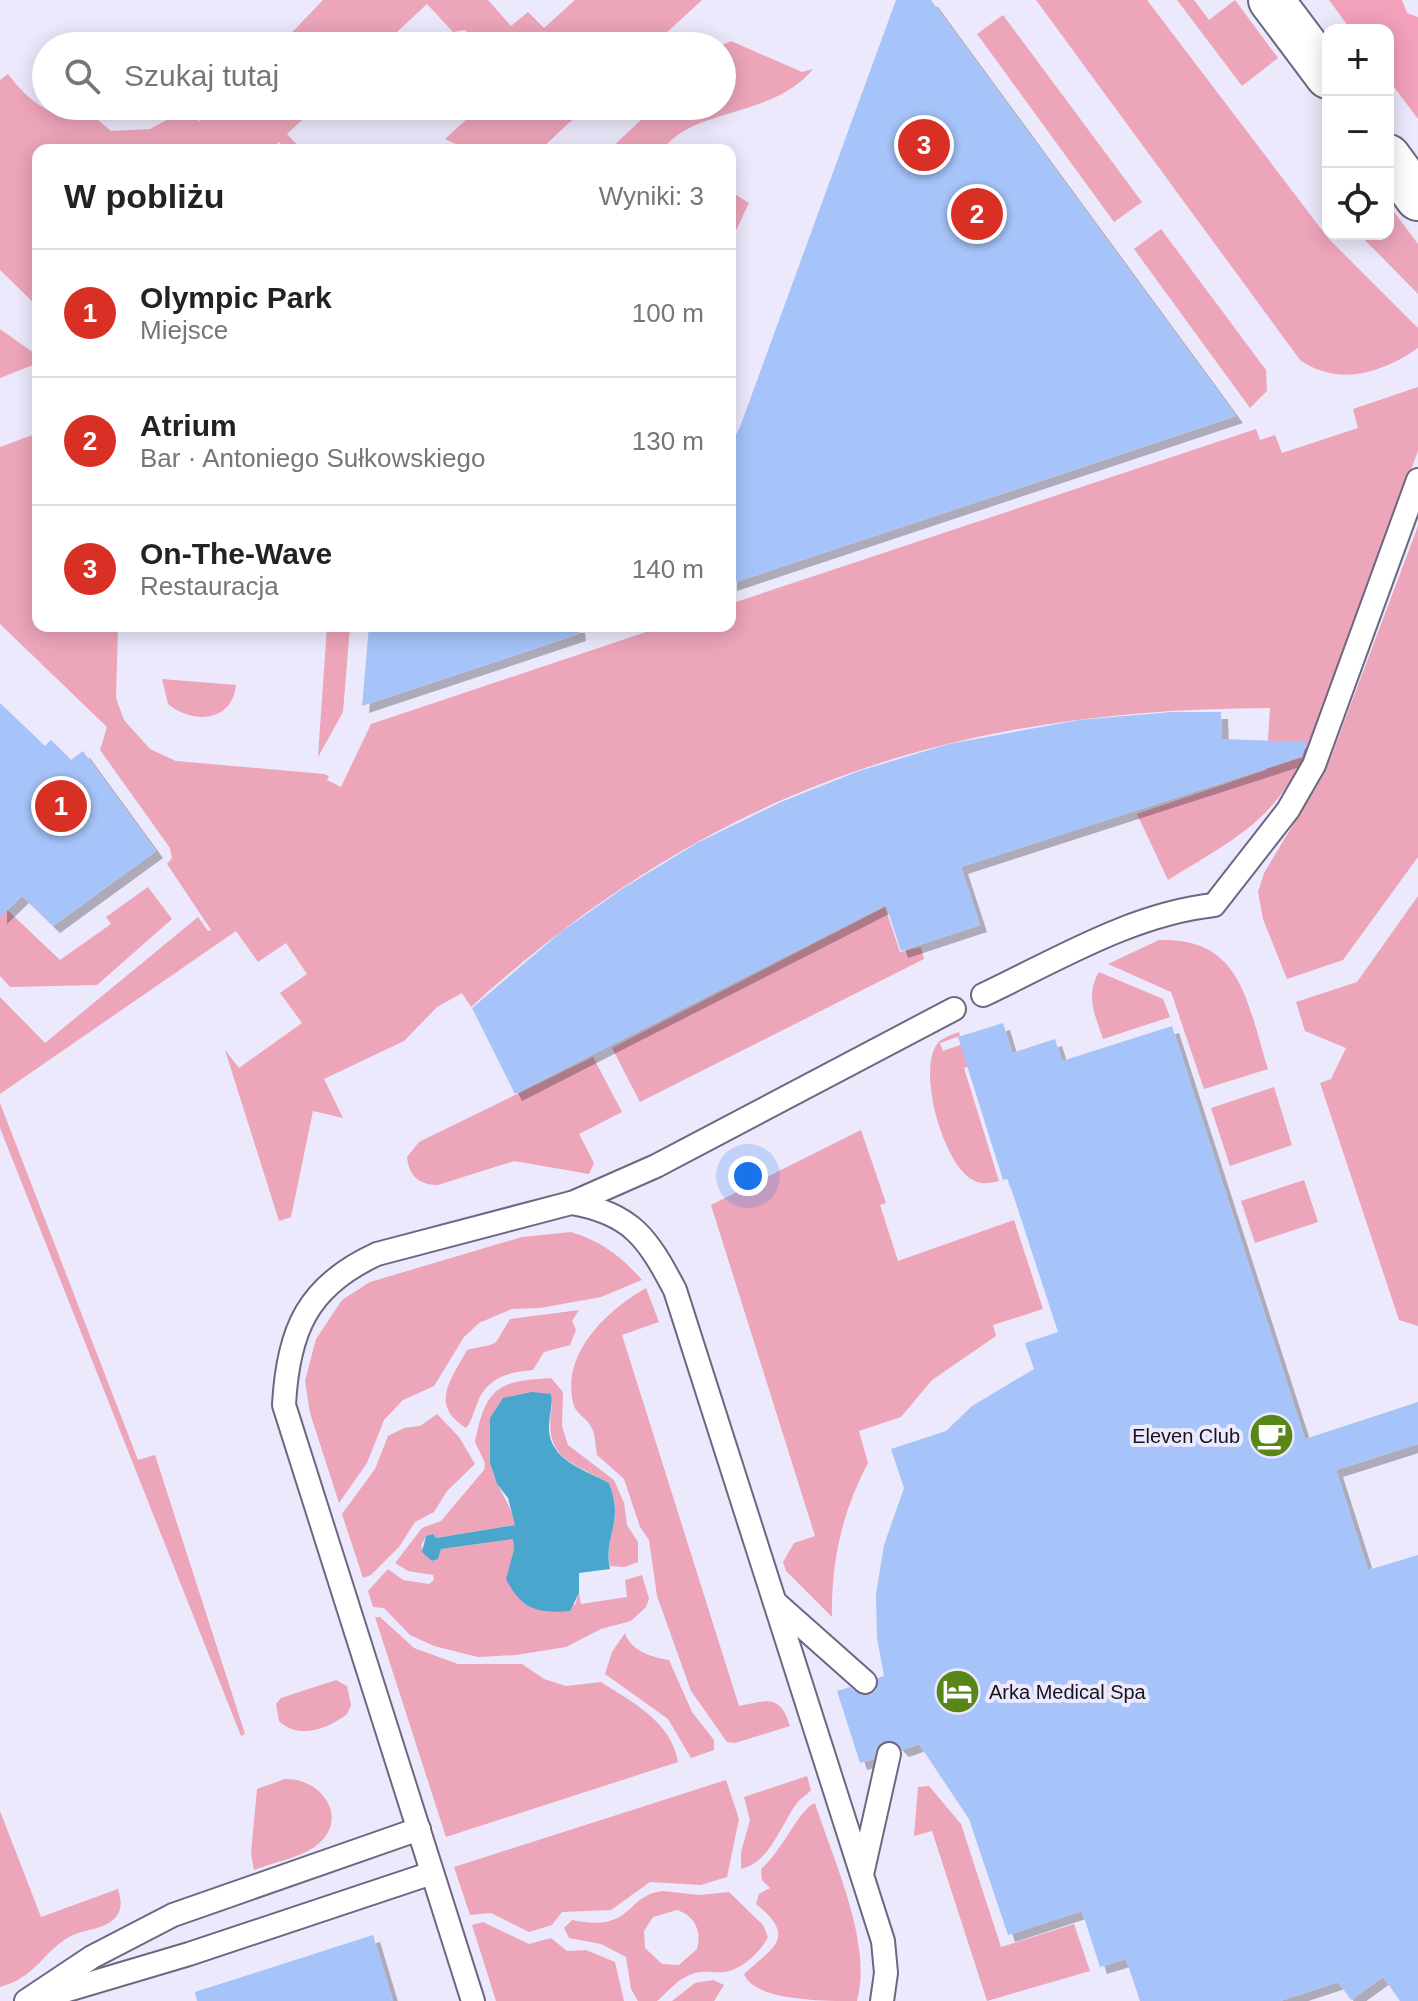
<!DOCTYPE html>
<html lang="pl">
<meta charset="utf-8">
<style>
body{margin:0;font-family:Helvetica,sans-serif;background:#f6f6f6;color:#222}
.controls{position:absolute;right:24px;top:24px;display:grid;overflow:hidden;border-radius:16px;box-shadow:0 4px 20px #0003}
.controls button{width:72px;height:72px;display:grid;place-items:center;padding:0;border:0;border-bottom:2px solid #e0e0e0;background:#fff;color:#222;font:40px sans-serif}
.you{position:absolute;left:748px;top:1176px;width:28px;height:28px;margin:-20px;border:6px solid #fff;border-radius:50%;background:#1a73e8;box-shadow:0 0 0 12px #1a73e833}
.badge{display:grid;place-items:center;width:52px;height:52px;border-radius:50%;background:#d93025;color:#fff;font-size:26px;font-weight:700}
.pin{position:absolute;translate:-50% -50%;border:4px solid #fff;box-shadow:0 2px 8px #0006}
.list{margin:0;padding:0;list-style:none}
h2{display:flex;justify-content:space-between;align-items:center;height:104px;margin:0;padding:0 32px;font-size:34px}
h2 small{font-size:26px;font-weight:400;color:#767676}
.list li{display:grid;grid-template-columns:52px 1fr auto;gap:24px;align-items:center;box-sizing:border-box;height:128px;padding:0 32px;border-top:2px solid #e0e0e0}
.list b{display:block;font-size:30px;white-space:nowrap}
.list p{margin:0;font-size:26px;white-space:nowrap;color:#767676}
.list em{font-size:26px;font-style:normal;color:#767676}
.icon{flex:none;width:44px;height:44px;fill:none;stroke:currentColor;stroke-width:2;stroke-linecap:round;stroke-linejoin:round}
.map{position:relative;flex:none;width:1418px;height:2001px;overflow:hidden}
.search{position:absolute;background:#fff;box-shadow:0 4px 20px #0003;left:32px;top:32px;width:704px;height:88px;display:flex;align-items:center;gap:20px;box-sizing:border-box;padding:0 28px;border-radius:44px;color:#767676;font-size:30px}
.panel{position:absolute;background:#fff;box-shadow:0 4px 20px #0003;left:32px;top:144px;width:704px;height:488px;border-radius:16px}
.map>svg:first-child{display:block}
.green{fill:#eda5ba;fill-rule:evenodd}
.forest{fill:#f3a0ba}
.water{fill:#4ba6cd}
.building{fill:#a6c4f9;filter:url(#shadow)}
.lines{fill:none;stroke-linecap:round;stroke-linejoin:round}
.lane-casing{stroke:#6c6782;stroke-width:26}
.street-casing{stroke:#6c6782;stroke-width:48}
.lane{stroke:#fff;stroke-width:22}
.street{stroke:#fff;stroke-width:44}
.labels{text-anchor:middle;stroke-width:8;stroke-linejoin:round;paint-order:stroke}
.poi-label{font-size:20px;fill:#16131e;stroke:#ece9fc;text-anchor:end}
</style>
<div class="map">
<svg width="1418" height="2001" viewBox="0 0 1418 2001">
<defs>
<filter id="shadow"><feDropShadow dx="7" dy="7" stdDeviation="0" flood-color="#0004"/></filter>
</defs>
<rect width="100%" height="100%" fill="#ece9fc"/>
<g class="green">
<path d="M 323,0 L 488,0 L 511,26 L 528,12 L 544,28 L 575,0 L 702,0 L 652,46 L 479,46 L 465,30 L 453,32 L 427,4 L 382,46 L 279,46 Z"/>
<path d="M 1036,0 L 1147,0 L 1328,238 L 1418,328 L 1418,348 C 1382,373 1339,387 1300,360 Z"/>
<path d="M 1177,0 L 1194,0 L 1209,20 L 1235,0 L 1278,58 L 1242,86 Z"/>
<path d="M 1003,15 L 1142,202 L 1114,222 L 977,34 Z"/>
<path d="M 731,41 L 802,72 L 813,69 C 774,118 690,108 663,150 L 609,150 L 656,106 L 722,106 L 720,46 Z"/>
<path d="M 8,74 C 31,105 58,122 97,119 L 111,131 L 150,129 L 187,109 L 199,121 L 220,106 L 317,106 L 287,134 L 302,150 L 287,150 L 279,142 L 270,150 L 38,150 L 38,307 L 0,270 L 0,80 Z"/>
<path d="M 481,106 L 587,106 L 540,150 L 469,150 L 445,139 Z"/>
<path d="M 730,191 L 749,203 L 730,243 Z"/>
<path d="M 1388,204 L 1418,244 L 1418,294 L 1359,234 L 1388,234 Z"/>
<path d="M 1161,229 L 1266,370 L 1267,391 L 1250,408 L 1134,249 Z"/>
<path d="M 0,329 L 38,356 L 38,363 L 0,378 Z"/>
<path d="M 1418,387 L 1418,451 L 1303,760 C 1269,825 1227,843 1168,880 L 1137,814 L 1266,770 L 1270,708 C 951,709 708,791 471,1007 L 462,993 L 437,1007 L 404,1041 L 324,1079 L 343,1118 L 313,1111 L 291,1217 L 279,1221 L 225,1050 L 239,1068 L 302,1023 L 280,993 L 307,974 L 286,943 L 258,962 L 236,931 L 0,1094 L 0,997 L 45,1043 L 198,917 L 208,931 L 211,930 L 167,864 L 172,858 L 170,848 L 100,750 L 107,727 L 0,624 L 0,447 L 38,433 L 38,626 L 118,626 L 116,698 L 124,720 L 150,749 L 176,761 L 324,774 L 329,776 L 327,780 L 341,787 L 371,724 L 664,626 L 730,626 L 730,604 L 1256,429 L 1260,440 L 1275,435 L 1282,453 L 1358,428 L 1353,409 Z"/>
<path d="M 1418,526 L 1418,857 L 1343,960 L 1287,979 L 1263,919 L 1258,892 L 1264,873 L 1326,770 Z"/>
<path d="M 327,626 L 350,626 L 343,712 L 318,757 Z"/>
<path d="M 162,679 L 236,685 C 232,723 192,724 168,704 Z"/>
<path d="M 148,887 L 172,919 L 97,985 L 10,987 L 0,976 L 0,903 L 60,960 L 111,924 L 106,917 Z"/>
<path d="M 1418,896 L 1418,1326 L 1399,1320 L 1320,1083 L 1331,1079 L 1346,1048 L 1305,1031 L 1296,1002 L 1357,982 Z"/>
<path d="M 885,907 L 900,952 L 921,947 L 924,959 L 640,1102 L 612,1048 Z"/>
<path d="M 1159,940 C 1243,937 1247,1004 1268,1069 L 1204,1089 L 1171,992 L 1108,964 Z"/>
<path d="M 1099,972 L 1163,999 L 1170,1017 L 1103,1039 C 1095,1015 1085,995 1099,972 Z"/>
<path d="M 959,1032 L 960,1036 L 940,1043 L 943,1051 L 963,1044 L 969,1066 L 964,1068 L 999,1181 C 991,1183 983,1185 975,1181 C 944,1168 917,1072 937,1044 C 943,1037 951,1035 959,1032 Z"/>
<path d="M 593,1057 L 622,1112 L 579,1134 L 594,1163 L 589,1174 L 514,1161 L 438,1185 C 419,1185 409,1176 407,1157 L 419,1142 Z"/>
<path d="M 1274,1087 L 1292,1145 L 1230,1166 L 1211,1108 Z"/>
<path d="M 0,1103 L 138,1460 L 155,1455 L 245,1734 L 241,1736 L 0,1128 Z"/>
<path d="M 861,1130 L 886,1203 L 880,1205 L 898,1261 L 1014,1220 L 1043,1309 L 993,1325 L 996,1336 L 932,1380 L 901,1417 L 859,1431 L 868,1463 C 842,1512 831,1562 832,1617 L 786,1571 L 783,1562 L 794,1543 L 815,1536 L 711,1205 Z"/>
<path d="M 1304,1180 L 1318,1222 L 1255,1243 L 1241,1201 Z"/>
<path d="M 571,1232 C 601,1241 621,1256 642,1280 L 601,1297 L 540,1308 L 512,1309 L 479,1323 L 464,1337 L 434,1386 L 403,1400 L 384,1420 L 367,1463 L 339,1503 L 310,1413 L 305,1381 L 316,1339 L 342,1300 L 370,1282 L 522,1237 Z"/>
<path d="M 646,1288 L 659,1322 L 622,1335 L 739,1706 C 765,1701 780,1693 790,1726 L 735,1743 L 727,1742 L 691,1691 L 657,1596 L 649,1540 L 640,1527 L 624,1479 L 597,1455 C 595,1445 596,1433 590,1425 C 586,1418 577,1414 574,1406 C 559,1355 606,1311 646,1288 Z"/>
<path d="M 579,1310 L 572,1321 L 576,1330 L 570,1345 L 544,1352 L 533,1370 C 508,1372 486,1378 477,1404 C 473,1413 472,1421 466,1428 C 428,1404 452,1379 467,1350 C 503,1341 490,1351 510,1319 Z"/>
<path d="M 551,1378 L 563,1392 L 562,1426 L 568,1445 L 614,1480 L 624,1503 L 627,1525 L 638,1542 L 638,1562 L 625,1567 L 610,1566 C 604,1533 625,1522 609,1483 C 568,1460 543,1459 552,1404 L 490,1420 C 492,1435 489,1451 491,1465 C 495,1487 511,1502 515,1525 L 436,1538 L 433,1534 L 426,1536 L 421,1546 L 432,1561 L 438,1559 L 441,1549 L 513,1539 L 514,1550 L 575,1605 L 579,1593 L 581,1604 L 627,1597 L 625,1580 L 642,1575 L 649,1599 L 646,1607 L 631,1621 L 601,1629 L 566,1647 L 516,1655 L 478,1657 L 434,1646 L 410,1635 L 384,1608 L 373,1607 L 368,1591 L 388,1569 L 403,1580 L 429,1584 L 434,1580 L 433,1575 L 408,1571 L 395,1563 L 422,1528 L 441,1521 L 484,1470 L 485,1463 L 475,1442 C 486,1387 498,1381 551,1378 Z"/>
<path d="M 437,1414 L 459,1437 L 475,1464 L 447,1491 L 434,1512 L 415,1522 L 399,1547 L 371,1575 L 363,1578 L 342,1514 L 375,1469 L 388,1436 L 404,1428 L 420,1426 Z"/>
<path d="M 375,1617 L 380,1617 L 414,1648 L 458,1664 L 522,1664 L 544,1679 L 566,1686 L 601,1682 C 633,1703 671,1721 678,1762 L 446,1837 Z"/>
<path d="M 625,1633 C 631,1651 651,1657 669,1660 L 692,1712 L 714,1740 L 714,1750 L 691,1758 L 668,1719 L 605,1674 L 612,1652 Z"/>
<path d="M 336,1680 L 347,1686 L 351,1705 L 347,1714 C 328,1729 298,1740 279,1721 L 276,1704 L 281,1698 Z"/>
<path d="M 807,1776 L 811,1790 C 807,1795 801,1798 797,1803 C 781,1824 770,1863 741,1869 L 741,1852 L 750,1820 L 744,1797 Z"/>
<path d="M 285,1779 C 324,1778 352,1822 313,1848 C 297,1858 272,1863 254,1870 L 251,1853 L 257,1789 Z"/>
<path d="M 726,1780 L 739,1819 L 727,1877 L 701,1885 L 650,1882 L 611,1910 L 562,1912 L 552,1925 L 529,1932 L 491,1913 L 470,1915 L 454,1867 Z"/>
<path d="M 929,1786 L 961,1824 L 1001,1947 L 1074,1924 L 1090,1971 L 987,2001 L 932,1831 L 914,1836 L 918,1787 Z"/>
<path d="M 815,1803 C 833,1860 873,1943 857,2001 C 824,2001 754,2001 744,1974 C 773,1947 798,1938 756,1904 L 759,1894 L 770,1888 L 762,1880 L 761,1869 C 781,1853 799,1809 815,1803 Z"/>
<path d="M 0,1811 L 41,1917 L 118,1889 C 121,1899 123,1910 115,1918 C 104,1930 83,1929 69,1937 C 41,1954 36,1977 0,1987 Z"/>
<path d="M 663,1891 L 699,1895 L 729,1892 L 763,1925 L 768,1937 C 760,1953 741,1970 724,1972 C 713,1973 703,1970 692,1974 C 677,1979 669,1991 657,2001 L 638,2001 L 631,1989 L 626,1957 L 601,1944 L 569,1938 L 564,1928 L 572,1920 C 635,1933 624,1895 663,1891 ZM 677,1910 C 695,1916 702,1931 697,1949 L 679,1965 L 662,1964 L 645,1948 L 644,1931 L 653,1917 Z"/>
<path d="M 483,1922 L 529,1944 L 551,1938 L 567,1951 L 586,1950 L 615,1962 L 624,2001 L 496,2001 L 472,1925 Z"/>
<path d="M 713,1980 L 724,1985 L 714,2001 L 672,2001 L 695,1983 Z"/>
</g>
<path class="forest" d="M 1329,0 L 1402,0 L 1407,13 L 1418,17 L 1418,119 L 1388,79 L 1388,30 L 1351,30 Z"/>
<path class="water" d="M 532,1392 L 551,1394 C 553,1406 549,1415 549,1426 C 548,1460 584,1469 609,1483 C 625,1523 603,1535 610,1569 L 579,1573 L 579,1593 L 570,1611 C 537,1614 521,1609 506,1579 L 514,1550 L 513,1539 L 441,1549 L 438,1559 L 432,1561 L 422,1552 L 426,1536 L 433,1534 L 436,1538 L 515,1525 L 508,1498 L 497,1484 L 490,1463 L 490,1418 L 503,1398 Z"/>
<g class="building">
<path d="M 896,0 L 931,0 L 1236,416 L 730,584 L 730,446 L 740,427 Z"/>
<path d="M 369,626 L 578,626 L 579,634 L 362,706 Z"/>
<path d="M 0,703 L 45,746 L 51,740 L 71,760 L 83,751 L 156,851 L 53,926 L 22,896 L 0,917 Z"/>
<path d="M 1172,712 L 1221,712 L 1222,739 L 1307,742 L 1302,757 L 961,867 L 980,925 L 901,951 L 886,905 L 515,1094 L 472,1008 L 561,932 L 622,889 L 697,843 L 781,802 L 859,771 L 949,744 L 1079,720 Z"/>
<path d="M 1003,1023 L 1012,1053 L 1055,1039 L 1062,1061 L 1172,1026 L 1305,1439 L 1418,1402 L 1418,1444 L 1336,1470 L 1368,1570 L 1418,1555 L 1418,2001 L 1400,2001 L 1383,1977 L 1351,2000 L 1338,1982 L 1280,2001 L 1140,2001 L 1126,1959 L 1100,1967 L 1082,1911 L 1008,1935 L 969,1819 L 919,1744 L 902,1750 L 893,1741 L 884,1741 L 878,1745 L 874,1759 L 860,1763 L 837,1691 L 850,1687 L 861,1695 L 869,1695 L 876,1691 L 878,1678 L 884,1676 L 877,1638 L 876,1594 L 884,1545 L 904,1488 L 891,1449 L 946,1431 L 972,1406 L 1034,1369 L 1025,1343 L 1058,1332 L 1008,1179 L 1003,1180 L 958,1037 Z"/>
<path d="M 373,1935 L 393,2001 L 197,2001 L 195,1992 Z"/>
</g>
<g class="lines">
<defs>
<g id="lane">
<path d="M 983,995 C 1057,960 1132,914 1214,905 L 1288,810 L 1314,765 L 1418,480"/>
<path d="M 572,1203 L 656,1166 L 954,1009"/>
<path d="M 776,1603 L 865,1682"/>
<path d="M 863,1870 L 889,1754"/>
<path d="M 44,1997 L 189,1954 L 432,1873"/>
<path d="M 26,2001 L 92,1957 L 173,1915 L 419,1829"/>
<path d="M 473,2001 L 284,1405 C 288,1331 307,1286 377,1254 L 571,1203 C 632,1213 648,1239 675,1290 L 883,1941 L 886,1973 L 882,2001"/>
</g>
<g id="street">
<path d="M 1271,0 L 1328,76"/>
<path d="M 1388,157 L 1418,198"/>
</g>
</defs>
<use href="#lane" class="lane-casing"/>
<use href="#street" class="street-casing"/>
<use href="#lane" class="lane"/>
<use href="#street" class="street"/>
</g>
<defs>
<symbol id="cafe-disc" viewBox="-11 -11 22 22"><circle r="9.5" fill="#598717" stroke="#ece9fc"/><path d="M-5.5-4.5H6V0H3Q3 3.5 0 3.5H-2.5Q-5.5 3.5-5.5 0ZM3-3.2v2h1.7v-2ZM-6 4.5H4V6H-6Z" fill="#fff"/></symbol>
<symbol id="hotel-disc" viewBox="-11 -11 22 22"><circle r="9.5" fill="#598717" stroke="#ece9fc"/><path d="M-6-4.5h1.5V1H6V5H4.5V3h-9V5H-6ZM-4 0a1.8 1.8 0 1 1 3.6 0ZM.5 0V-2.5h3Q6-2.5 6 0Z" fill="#fff"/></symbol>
</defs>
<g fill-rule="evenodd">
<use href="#cafe-disc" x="1246" y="1410" width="51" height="51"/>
<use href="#hotel-disc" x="932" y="1666" width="51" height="51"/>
</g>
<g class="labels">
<g class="poi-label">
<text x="1240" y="1443">Eleven Club</text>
<text x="989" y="1699" text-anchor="start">Arka Medical Spa</text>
</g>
</g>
</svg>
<div class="controls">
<button>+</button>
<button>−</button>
<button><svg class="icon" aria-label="locate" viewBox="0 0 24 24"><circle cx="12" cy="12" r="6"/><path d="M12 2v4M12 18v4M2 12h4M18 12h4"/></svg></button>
</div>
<div class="you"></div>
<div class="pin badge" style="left:61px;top:806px">1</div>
<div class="pin badge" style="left:977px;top:214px">2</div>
<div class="pin badge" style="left:924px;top:145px">3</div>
<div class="search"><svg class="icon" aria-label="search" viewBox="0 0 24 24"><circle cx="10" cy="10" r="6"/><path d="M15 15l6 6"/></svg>Szukaj tutaj</div>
<section class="panel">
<h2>W pobliżu<small>Wyniki: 3</small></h2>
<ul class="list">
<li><span class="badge">1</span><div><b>Olympic Park</b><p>Miejsce</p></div><em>100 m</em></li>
<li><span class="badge">2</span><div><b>Atrium</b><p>Bar · Antoniego Sułkowskiego</p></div><em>130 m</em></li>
<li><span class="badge">3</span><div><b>On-The-Wave</b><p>Restauracja</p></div><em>140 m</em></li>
</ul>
</section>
</div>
